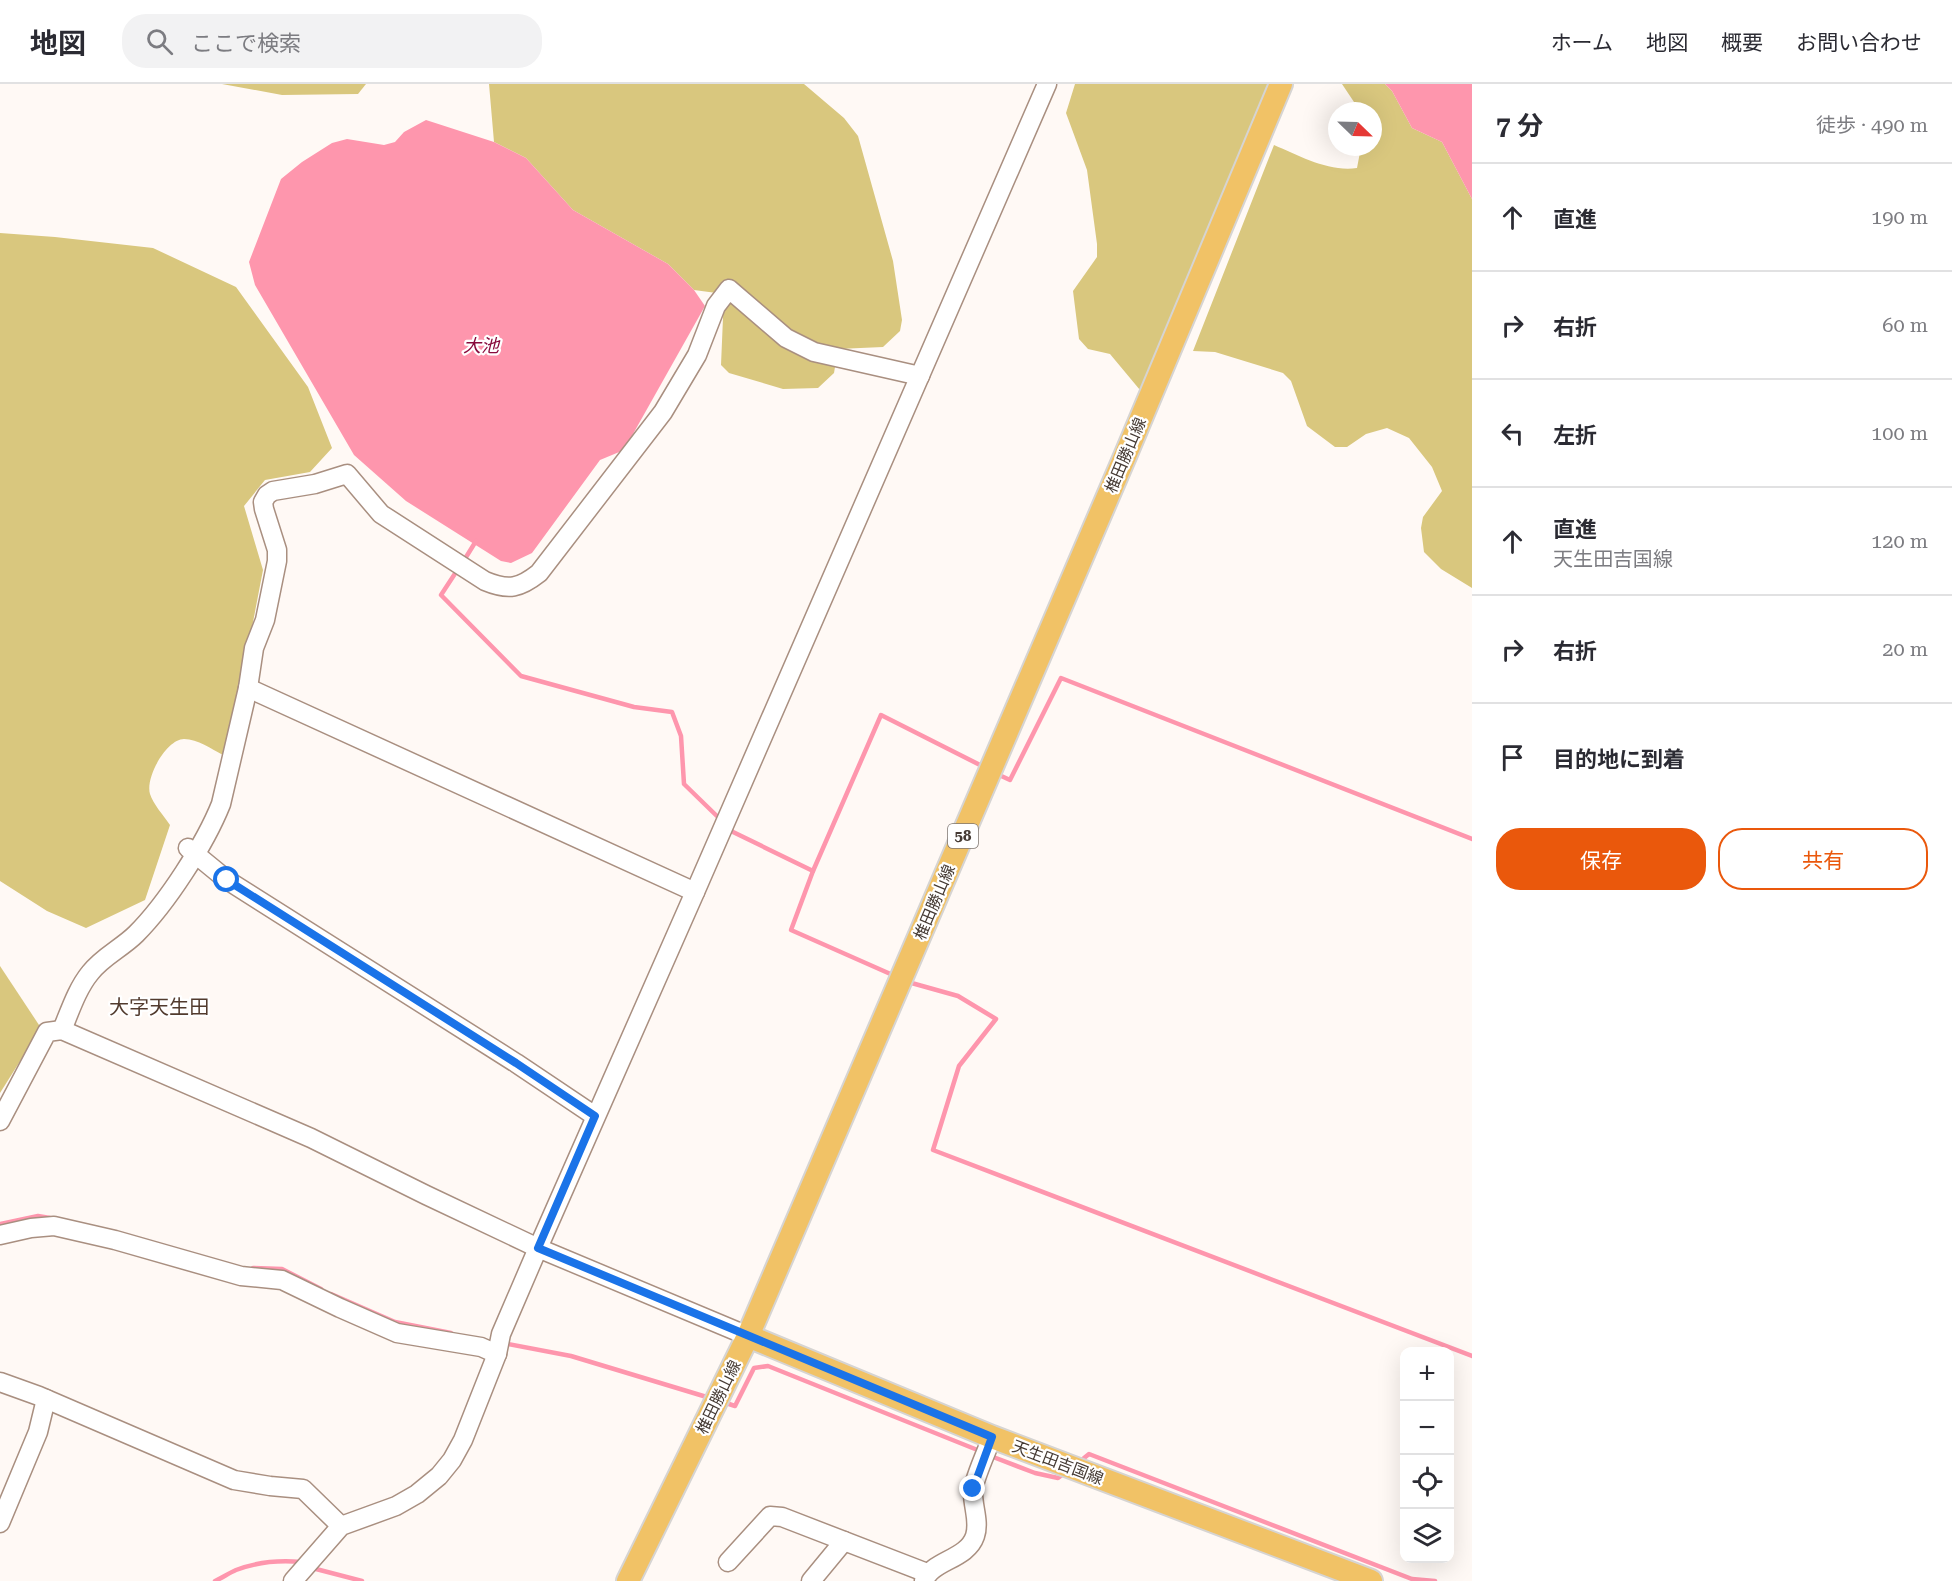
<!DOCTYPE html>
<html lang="ja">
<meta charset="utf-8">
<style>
body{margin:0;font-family:"Roboto Serif","Noto Sans JP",serif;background:#f2f2f3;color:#2b2b33}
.controls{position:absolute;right:18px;bottom:18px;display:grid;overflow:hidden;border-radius:12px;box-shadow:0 6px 24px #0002}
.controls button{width:54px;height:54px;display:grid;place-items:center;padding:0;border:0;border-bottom:2px solid #e1e1e2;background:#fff;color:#2b2b33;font:30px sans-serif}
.compass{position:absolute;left:1328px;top:18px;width:54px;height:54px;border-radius:50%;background:#fff;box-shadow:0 6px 24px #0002;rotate:113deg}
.stop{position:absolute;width:18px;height:18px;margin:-14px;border:4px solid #1a73e8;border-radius:50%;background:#fff}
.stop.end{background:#1a73e8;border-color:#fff;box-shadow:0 2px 6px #0008}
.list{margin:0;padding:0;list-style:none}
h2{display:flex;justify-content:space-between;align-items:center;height:78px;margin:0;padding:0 24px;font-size:26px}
h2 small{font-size:20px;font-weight:400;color:#7c7c81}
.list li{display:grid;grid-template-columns:39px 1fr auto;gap:18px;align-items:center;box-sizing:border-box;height:108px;padding:0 24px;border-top:2px solid #e1e1e2}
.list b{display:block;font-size:22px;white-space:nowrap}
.list p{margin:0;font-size:20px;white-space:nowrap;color:#7c7c81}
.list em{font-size:20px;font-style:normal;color:#7c7c81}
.actions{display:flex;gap:12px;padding:18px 24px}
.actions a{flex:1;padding:14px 0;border:2px solid #ea580c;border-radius:24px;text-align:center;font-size:21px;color:#ea580c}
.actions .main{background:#ea580c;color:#fff}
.icon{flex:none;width:33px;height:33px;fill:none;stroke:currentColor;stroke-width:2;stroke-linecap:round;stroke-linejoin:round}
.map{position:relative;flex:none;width:1472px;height:1497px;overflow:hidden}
header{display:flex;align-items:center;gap:36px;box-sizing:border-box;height:84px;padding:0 30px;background:#fff;border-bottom:2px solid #e1e1e2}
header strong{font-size:28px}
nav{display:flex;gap:33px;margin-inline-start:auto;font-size:21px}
.search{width:420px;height:54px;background:#f2f2f3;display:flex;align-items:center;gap:15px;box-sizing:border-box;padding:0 21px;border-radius:24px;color:#7c7c81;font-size:22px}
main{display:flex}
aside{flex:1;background:#fff}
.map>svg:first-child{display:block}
.green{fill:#d9c77e}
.water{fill:#fe96ad}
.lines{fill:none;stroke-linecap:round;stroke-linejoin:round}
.stream{stroke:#fe96ad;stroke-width:4.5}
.minor-casing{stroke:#a98f80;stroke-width:21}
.major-casing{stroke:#d6d4d2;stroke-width:26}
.minor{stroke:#fff;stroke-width:18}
.major{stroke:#f1c266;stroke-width:22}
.route{stroke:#1a73e8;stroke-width:8}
.labels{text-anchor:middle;stroke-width:4.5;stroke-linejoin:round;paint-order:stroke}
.shield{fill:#fff;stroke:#7d7570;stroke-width:1.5}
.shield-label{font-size:15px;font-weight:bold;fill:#453a33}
.street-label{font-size:16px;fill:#453a33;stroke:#fff}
.water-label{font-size:18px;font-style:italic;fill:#880b3d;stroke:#fff}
.quarter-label{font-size:20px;fill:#523b2e;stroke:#fff}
</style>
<header>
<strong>地図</strong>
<div class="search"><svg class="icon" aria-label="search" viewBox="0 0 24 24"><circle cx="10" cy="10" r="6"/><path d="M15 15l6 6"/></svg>ここで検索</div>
<nav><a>ホーム</a><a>地図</a><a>概要</a><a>お問い合わせ</a></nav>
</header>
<main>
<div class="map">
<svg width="1472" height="1497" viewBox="0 0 1472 1497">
<rect width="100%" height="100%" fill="#fff9f5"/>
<g class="green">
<path d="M 222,0 L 366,0 L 358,10 L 282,11 Z"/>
<path d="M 489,0 L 804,0 L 844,34 L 858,52 L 893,177 L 902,236 L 900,247 L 883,263 L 838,265 L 834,289 L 818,304 L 783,305 L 729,289 L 721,281 L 724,210 L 694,206 L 668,180 L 573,126 L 526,74 L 494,58 Z"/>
<path d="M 1075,0 L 1268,0 L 1140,306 L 1110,270 L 1088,265 L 1079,255 L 1073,207 L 1097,173 L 1097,160 L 1087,86 L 1066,29 Z"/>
<path d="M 1342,0 L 1385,0 L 1392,7 L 1412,44 L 1442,58 L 1472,115 L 1472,504 L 1441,485 L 1424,468 L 1421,444 L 1423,433 L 1442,407 L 1432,383 L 1409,354 L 1387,344 L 1366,350 L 1347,363 L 1335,363 L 1307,342 L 1291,297 L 1283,289 L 1215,268 L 1193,267 L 1274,61 C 1300,72 1328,88 1357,84 L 1361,63 L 1373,63 L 1373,27 L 1360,27 Z"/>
<path d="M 0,149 L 55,153 L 153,164 L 236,203 L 308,303 L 332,364 L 310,388 L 265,396 L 244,422 L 263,486 L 238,616 L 223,671 C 211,665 198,655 184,655 C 167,655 145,693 150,710 C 153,720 164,732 170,741 L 145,816 L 86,844 L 47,827 L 0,797 Z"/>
<path d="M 0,882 L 41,944 L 0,1009 Z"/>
</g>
<g class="water">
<path d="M 1385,0 L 1472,0 L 1472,115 L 1442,58 L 1412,44 L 1392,7 Z"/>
<path d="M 426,36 L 494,58 L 526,74 L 573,126 L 668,180 L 694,206 L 705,222 L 624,366 L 600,376 L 532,469 L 511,479 L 501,477 L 406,417 L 354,371 L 255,201 L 249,178 L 281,95 L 302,78 L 332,59 L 347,55 L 384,61 L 395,58 L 404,48 Z"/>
</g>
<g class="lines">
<g class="stream">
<path d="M 463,478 L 476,457"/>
<path d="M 458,485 L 441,511 L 521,592 L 634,623 L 672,628 L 681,652 L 684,700 L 722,737"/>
<path d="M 997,690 L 1010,696 L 1061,594 L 1472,755"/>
<path d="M 728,743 L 733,748 L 813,787 L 881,631 L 984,683"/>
<path d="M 813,787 L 791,846 L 895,892"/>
<path d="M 908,898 L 958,912 L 996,935 L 959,982 L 933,1066 L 1472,1272"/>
<path d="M 0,1140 L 38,1132 L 50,1134"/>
<path d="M 253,1184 L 282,1185 L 321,1205"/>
<path d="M 331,1210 L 395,1238 L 451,1249"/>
<path d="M 503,1259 L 571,1272 L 710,1314"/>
<path d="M 723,1318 L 735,1322 L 754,1284 L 768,1282 L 980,1367"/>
<path d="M 988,1371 L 1035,1389 L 1058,1394 L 1066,1388"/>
<path d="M 1078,1379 L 1089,1370 L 1412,1495 L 1435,1497"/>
<path d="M 316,1485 L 362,1497"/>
<path d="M 215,1497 C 222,1494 229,1489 236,1486 C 257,1478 278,1476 301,1478"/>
</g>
<defs>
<g id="minor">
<path d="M 248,604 L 695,808"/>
<path d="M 188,764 L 227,796 L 516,979 L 595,1032"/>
<path d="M 62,946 C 70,927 77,905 90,889 C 102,873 122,864 136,850 C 167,819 205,760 221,720 L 248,604 L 254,564 L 265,536 L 277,477 L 277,466 L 264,425 L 263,418 L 267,411 L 273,407 L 315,400 L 347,390 L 381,430 L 485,497 C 509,507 520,504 539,489 L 663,328 L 697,271 L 716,222 L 729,205 L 786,254 L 814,268 L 920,292"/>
<path d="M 0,1037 L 47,948 L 62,946 L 311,1054 L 426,1111 L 538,1164 L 748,1252"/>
<path d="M 0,1151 L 31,1144 L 54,1142 L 115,1156 L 241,1192 L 282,1196 L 340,1224 L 397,1249 L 481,1263 L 497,1270"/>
<path d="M 0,1298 L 39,1312 L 234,1396 L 270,1402 L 303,1405 L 341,1442"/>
<path d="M 0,1439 L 38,1348 L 46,1315"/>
<path d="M 728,1478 L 770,1432 L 782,1433 L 927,1489"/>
<path d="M 293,1497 L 341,1442 L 396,1422 L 417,1410 L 439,1392 L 452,1376 L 463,1356 L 497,1270 L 501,1250 L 538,1164 L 695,808 L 1047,0"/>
<path d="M 811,1497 L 844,1457"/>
<path d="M 924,1497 C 932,1476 967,1476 975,1452 C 980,1437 972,1421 973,1406 C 975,1392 987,1367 992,1353"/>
</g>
<g id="major">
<path d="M 748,1252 L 992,1353 L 1371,1497"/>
<path d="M 628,1497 L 748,1252 L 1126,370 L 1281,0"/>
</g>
</defs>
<use href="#minor" class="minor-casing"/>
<use href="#major" class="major-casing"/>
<use href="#minor" class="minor"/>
<use href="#major" class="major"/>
</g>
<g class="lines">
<path class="route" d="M 227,796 L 516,979 L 595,1032 L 538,1164 L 992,1353 L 973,1405"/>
</g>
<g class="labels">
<rect class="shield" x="948" y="740" width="30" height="24" rx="4.5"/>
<g class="shield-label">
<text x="963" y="757">58</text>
</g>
<g class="street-label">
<text transform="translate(1125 371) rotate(-67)" y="6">椎田勝山線</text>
<text transform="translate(934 818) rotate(-67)" y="6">椎田勝山線</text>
<text transform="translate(718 1313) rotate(-64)" y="6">椎田勝山線</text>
<text transform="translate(1058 1378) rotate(21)" y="6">天生田吉国線</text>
</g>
<g class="water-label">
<text x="481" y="268">大池</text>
</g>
<g class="quarter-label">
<text x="159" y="930">大字天生田</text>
</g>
</g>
</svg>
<div class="controls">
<button>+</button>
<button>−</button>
<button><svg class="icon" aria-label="locate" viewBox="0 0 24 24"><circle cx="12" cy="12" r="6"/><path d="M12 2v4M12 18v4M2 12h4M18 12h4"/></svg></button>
<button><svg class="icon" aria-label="layers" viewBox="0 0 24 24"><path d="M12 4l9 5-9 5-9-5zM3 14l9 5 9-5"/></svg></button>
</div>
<svg class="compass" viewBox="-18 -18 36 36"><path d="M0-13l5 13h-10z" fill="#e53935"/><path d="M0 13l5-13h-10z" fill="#7c7c81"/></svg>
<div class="stop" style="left:227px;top:796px"></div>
<div class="stop end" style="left:973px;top:1405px"></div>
</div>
<aside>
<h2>7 分<small>徒歩 · 490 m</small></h2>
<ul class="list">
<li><svg class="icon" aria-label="ahead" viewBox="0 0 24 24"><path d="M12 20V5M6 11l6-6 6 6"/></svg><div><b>直進</b></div><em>190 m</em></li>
<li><svg class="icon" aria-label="right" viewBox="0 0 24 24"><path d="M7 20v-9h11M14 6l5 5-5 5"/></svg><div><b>右折</b></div><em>60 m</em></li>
<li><svg class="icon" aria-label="left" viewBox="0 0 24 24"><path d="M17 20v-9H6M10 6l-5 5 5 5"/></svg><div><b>左折</b></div><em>100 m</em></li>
<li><svg class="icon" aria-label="ahead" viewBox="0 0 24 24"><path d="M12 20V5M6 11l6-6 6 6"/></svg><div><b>直進</b><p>天生田吉国線</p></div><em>120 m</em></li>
<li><svg class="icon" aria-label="right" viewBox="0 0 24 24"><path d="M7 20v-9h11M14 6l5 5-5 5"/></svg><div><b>右折</b></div><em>20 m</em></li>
<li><svg class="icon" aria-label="arrive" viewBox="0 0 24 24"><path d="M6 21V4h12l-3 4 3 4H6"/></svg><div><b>目的地に到着</b></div></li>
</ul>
<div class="actions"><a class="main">保存</a><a>共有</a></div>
</aside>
</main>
